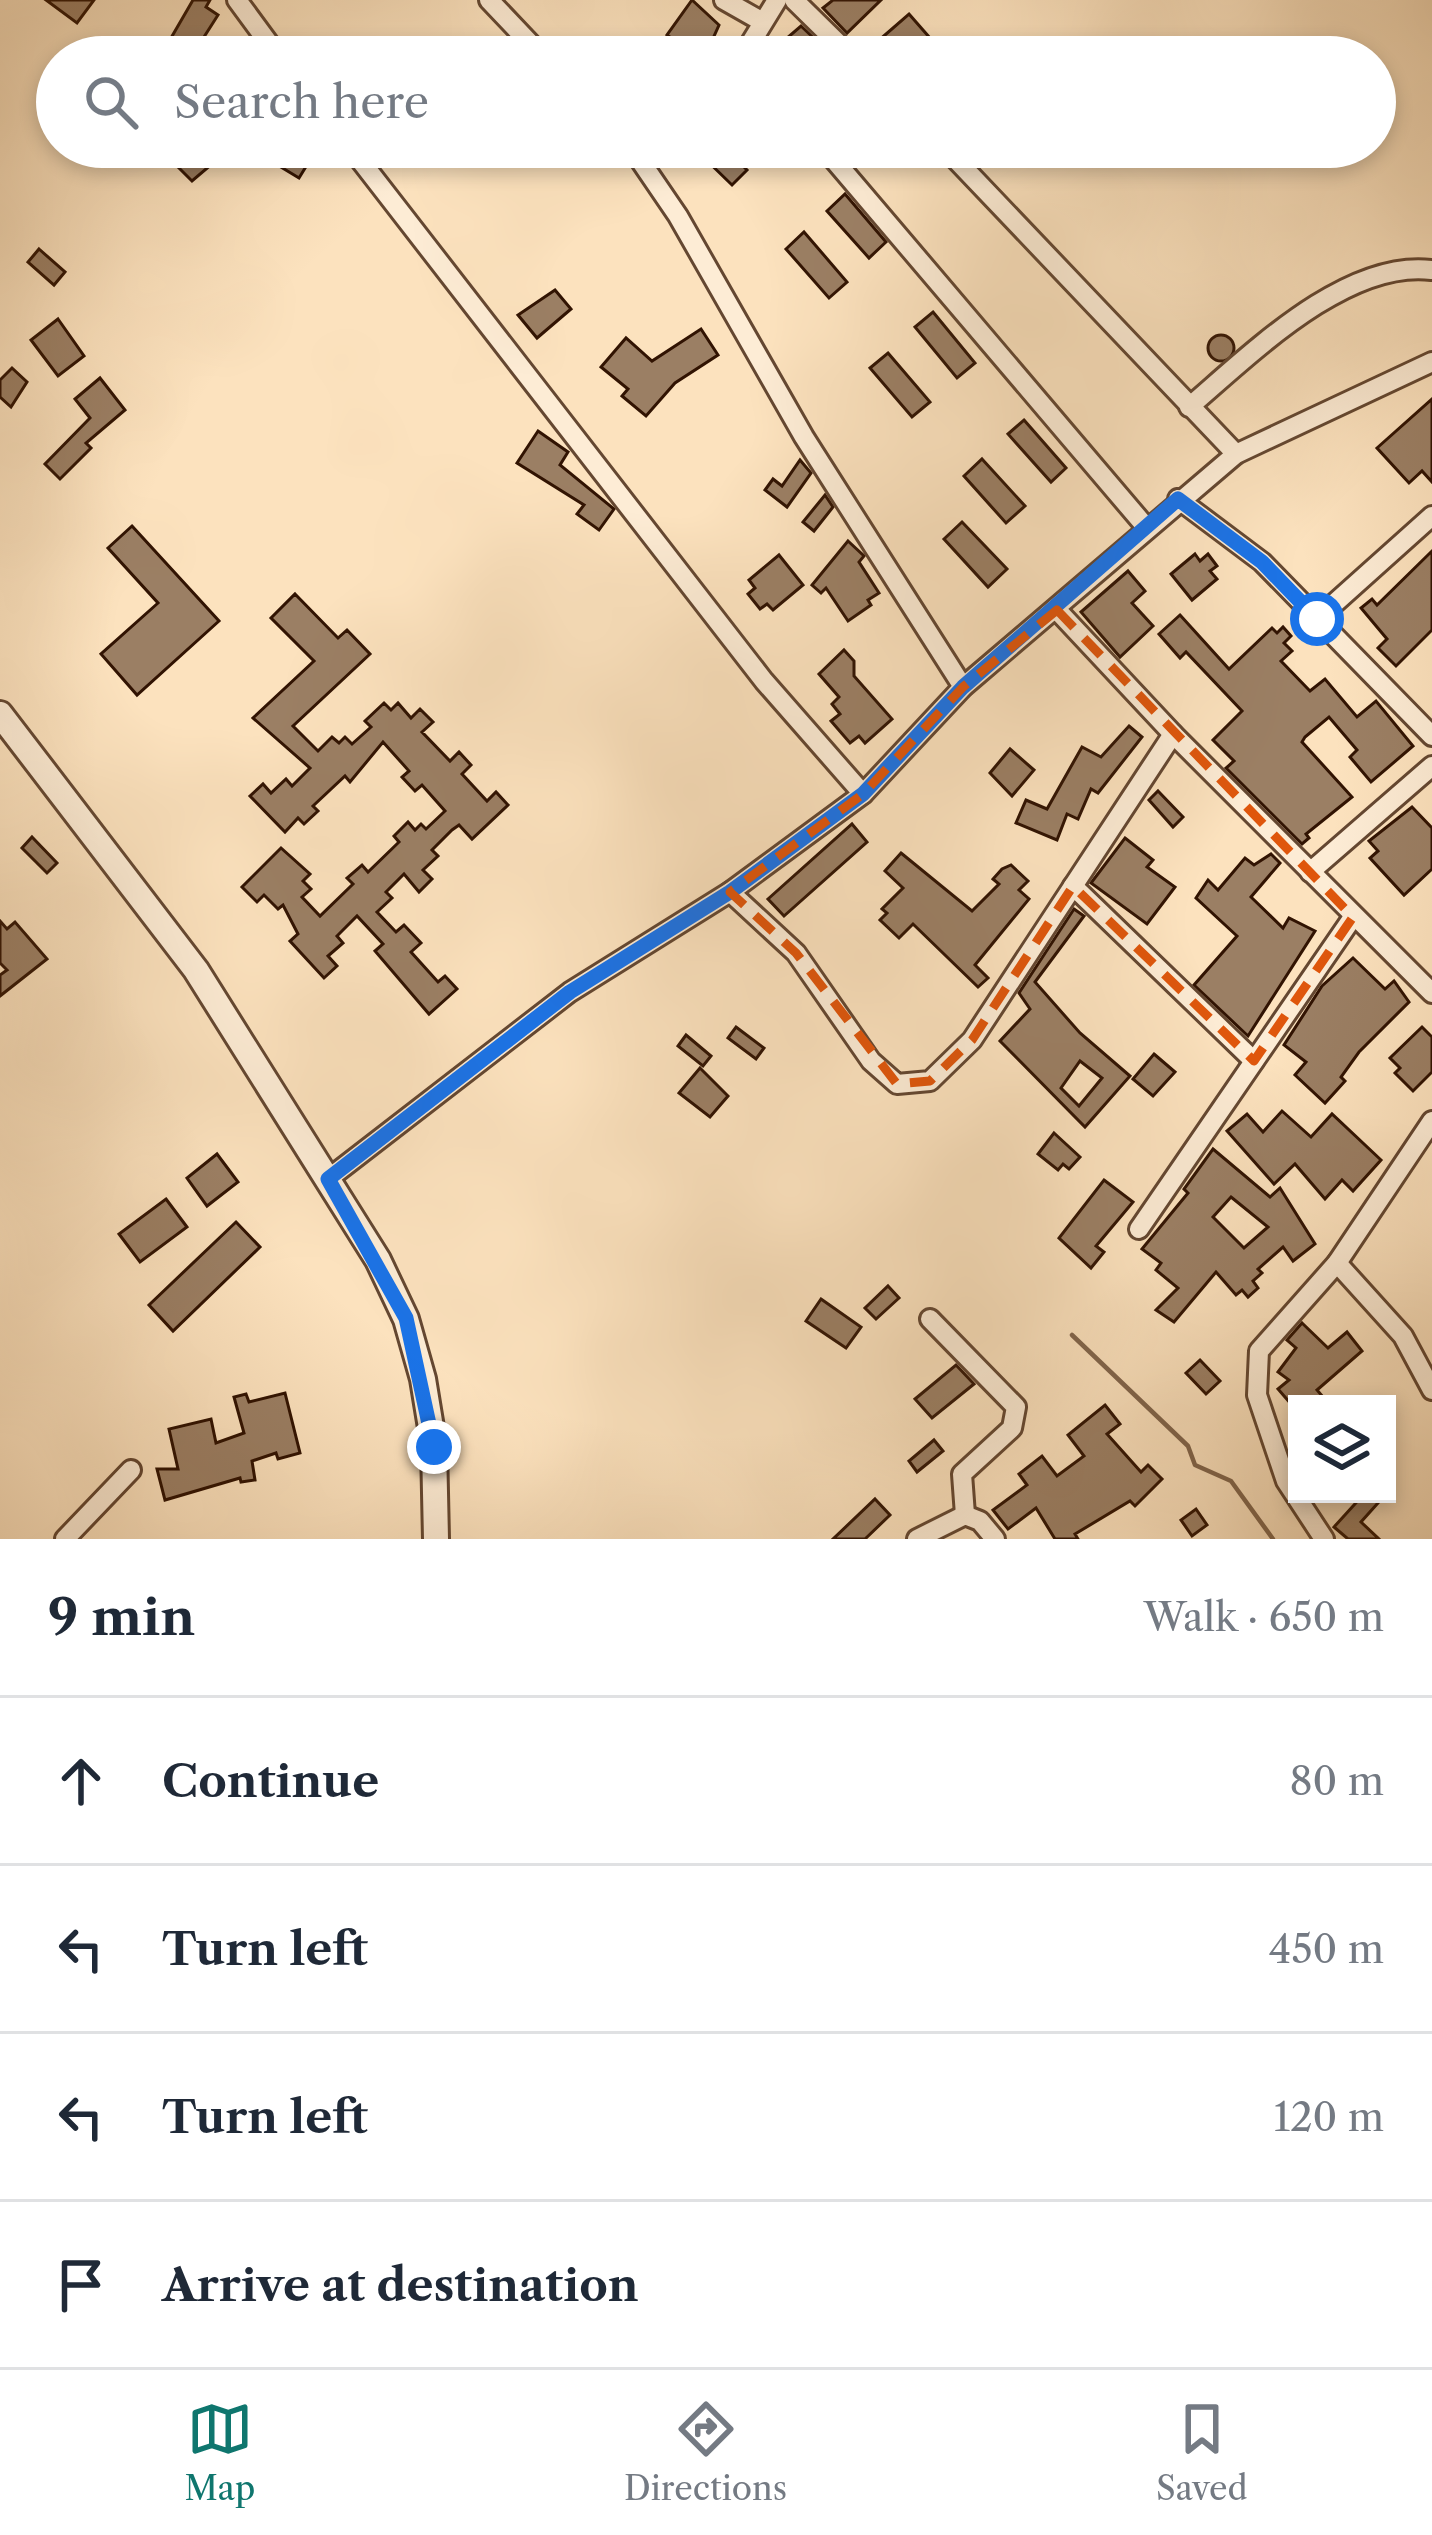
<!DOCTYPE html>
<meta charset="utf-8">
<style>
body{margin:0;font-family:"Libre Caslon Text",serif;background:#f6f6f7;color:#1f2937}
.controls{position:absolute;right:36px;bottom:36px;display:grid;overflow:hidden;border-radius:0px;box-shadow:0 6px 18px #0003}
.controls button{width:108px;height:108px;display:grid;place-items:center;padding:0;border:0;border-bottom:3px solid #e0e1e3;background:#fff;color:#1f2937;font:60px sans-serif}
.stop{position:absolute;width:36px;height:36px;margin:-27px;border:9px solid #1a73e8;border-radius:50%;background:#fff}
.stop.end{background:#1a73e8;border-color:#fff;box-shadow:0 3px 12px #0008}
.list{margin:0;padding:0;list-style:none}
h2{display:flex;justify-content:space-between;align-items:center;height:156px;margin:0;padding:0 48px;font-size:51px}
h2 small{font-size:39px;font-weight:400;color:#747a83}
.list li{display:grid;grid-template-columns:78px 1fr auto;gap:36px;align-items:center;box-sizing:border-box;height:168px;padding:0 48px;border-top:3px solid #e0e1e3}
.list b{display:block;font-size:45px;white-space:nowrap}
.list em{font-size:39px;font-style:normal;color:#747a83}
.icon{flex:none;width:66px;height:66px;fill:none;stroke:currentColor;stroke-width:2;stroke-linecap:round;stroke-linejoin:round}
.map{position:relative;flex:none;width:1432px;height:1539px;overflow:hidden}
.search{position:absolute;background:#fff;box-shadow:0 6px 18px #0003;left:36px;right:36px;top:36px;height:132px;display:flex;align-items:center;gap:30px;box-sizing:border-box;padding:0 42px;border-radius:66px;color:#747a83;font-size:45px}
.sheet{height:828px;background:#fff}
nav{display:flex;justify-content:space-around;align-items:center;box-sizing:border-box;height:168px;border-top:3px solid #e0e1e3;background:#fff;font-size:33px;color:#747a83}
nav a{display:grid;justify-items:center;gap:6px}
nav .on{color:#0f766e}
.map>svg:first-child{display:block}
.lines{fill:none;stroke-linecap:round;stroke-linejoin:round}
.stream{stroke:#81654c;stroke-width:4.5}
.building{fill:#9b7f64;stroke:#311302;stroke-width:3;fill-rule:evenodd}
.minor-casing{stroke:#644731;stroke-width:24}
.tertiary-casing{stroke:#644731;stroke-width:30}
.minor{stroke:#fdecd5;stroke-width:18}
.tertiary{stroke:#fdecd5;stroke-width:24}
.route{stroke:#1a73e8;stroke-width:15}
.marked{fill:none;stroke:#df560c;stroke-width:9;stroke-dasharray:24 15;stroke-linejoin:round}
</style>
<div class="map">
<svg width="1432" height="1539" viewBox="0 0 1432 1539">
<rect width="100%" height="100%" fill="#fce2be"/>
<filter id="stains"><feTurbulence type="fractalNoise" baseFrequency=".00167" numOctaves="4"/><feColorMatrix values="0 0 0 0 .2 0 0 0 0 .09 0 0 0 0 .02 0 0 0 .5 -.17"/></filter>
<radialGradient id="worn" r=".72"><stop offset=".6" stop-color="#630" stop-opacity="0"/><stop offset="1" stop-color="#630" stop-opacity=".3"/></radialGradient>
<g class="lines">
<path class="stream" d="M 1072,1335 L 1188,1446 L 1195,1465 L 1231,1481 L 1273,1539"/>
</g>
<g class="building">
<path d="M 46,0 L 94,0 L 77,23 Z"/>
<path d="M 193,0 L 210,0 L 206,7 L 218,15 L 204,37 L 238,57 L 203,57 L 171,38 Z"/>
<path d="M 692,0 L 719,25 L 706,54 L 699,49 L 695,55 L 667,35 Z"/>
<path d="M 833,0 L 881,0 L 847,33 L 823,8 Z"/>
<path d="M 909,14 L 930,38 L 903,57 L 878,57 L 870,48 Z"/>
<path d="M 801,26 L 824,48 L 814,57 L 765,57 Z"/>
<path d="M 193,147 L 232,147 L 192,181 L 176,165 Z"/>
<path d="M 280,147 L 318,147 L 299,178 L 271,161 Z"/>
<path d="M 693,147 L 724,147 L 747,170 L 732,185 Z"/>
<path d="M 845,194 L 886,242 L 869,258 L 827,211 Z"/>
<path d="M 804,232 L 847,282 L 829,298 L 786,249 Z"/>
<path d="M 39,249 L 65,272 L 54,285 L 28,262 Z"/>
<path d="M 555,290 L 571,309 L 537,338 L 518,315 Z"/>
<path d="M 933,312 L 975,363 L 957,378 L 915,327 Z"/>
<path d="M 58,319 L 84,356 L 58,376 L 31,340 Z"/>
<path d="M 701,329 L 718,355 L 675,383 L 646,416 L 622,396 L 628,389 L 601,367 L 626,338 L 652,361 Z"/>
<circle cx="1221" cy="348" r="13"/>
<path d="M 888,353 L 930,402 L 912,417 L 870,368 Z"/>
<path d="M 12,368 L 27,382 L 11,407 L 0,397 L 0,380 Z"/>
<path d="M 100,378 L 125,410 L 86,443 L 91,448 L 60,479 L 45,464 L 90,418 L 75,399 Z"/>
<path d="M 1432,399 L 1432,482 L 1422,471 L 1409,483 L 1377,448 Z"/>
<path d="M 1024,420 L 1066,468 L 1051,482 L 1008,434 Z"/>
<path d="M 538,431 L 568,452 L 560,465 L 614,509 L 599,530 L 577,514 L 584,505 L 517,463 Z"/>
<path d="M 982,459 L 1025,506 L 1006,523 L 964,476 Z"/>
<path d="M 800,460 L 811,473 L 787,507 L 765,490 L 773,479 L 782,486 Z"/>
<path d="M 825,495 L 833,507 L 814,531 L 803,522 Z"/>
<path d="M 962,522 L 1007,569 L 988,587 L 944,539 Z"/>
<path d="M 132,526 L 219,621 L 137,695 L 101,654 L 158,603 L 108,548 Z"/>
<path d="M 848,541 L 864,556 L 859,562 L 879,593 L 868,600 L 871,605 L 848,621 L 826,588 L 821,593 L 812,585 Z"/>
<path d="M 1432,551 L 1432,630 L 1396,666 L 1378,648 L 1387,639 L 1361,608 L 1372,599 L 1377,605 Z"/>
<path d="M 1195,554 L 1200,561 L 1208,554 L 1217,566 L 1210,571 L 1217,579 L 1192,600 L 1171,574 Z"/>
<path d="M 779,555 L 803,585 L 773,610 L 767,604 L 760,609 L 748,594 L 755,588 L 749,580 Z"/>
<path d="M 1128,571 L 1145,591 L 1132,603 L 1153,626 L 1120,657 L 1081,612 Z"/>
<path d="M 295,594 L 338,638 L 347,630 L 370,654 L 293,726 L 318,751 L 332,737 L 339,743 L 345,737 L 352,744 L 371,727 L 365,721 L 384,703 L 391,710 L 398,703 L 411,718 L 420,709 L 433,722 L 422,732 L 450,761 L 459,752 L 471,765 L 462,774 L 487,801 L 496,792 L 508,805 L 472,839 L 459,825 L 452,830 L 432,850 L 438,856 L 423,870 L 432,879 L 419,892 L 404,874 L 386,892 L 392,898 L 377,912 L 396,932 L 404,925 L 421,943 L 411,952 L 438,982 L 445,976 L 457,989 L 429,1014 L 375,951 L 383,944 L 357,916 L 337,936 L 343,943 L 328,956 L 337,966 L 324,978 L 290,941 L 298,934 L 283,905 L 278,909 L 264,895 L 257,902 L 242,887 L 281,848 L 310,874 L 303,881 L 311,889 L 302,897 L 320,916 L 353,884 L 347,878 L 362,865 L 368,872 L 399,842 L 394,836 L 408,822 L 415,830 L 421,824 L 426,829 L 445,811 L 422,785 L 415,791 L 402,777 L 409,771 L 383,742 L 350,782 L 345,776 L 313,806 L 318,811 L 304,824 L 298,818 L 285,832 L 250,796 L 263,784 L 271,793 L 286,779 L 292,786 L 310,768 L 253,718 L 314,661 L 271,618 Z"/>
<path d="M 1180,615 L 1229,669 L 1272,628 L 1277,633 L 1283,627 L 1291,636 L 1284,643 L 1292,651 L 1281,661 L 1310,691 L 1325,679 L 1357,717 L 1376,701 L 1413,746 L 1371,782 L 1350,757 L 1357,750 L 1329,717 L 1305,737 L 1302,742 L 1352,797 L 1306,834 L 1309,838 L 1302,844 L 1226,768 L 1234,761 L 1213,740 L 1242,711 L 1186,652 L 1180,658 L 1159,634 Z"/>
<path d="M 844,650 L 854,661 L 854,676 L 892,719 L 865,743 L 859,736 L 850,743 L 831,721 L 840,714 L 832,704 L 839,697 L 819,674 Z"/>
<path d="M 1129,726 L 1142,737 L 1098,793 L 1091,789 L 1078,819 L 1067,814 L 1057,840 L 1016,823 L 1026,800 L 1047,809 L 1082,747 L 1101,757 Z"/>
<path d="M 1010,749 L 1034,770 L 1012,796 L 990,773 Z"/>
<path d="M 1158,791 L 1183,817 L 1173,827 L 1149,800 Z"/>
<path d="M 1412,807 L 1432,828 L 1432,869 L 1404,895 L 1370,858 L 1378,851 L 1369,841 Z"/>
<path d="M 852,824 L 867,842 L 784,916 L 768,899 Z"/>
<path d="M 32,837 L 57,863 L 47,873 L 22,848 Z"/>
<path d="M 1125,838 L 1153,860 L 1147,867 L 1175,887 L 1147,924 L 1091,883 Z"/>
<path d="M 901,853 L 972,911 L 999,884 L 993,879 L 1002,869 L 1011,865 L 1028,881 L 1019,890 L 1029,899 L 975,965 L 988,978 L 978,987 L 913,924 L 899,938 L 880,920 L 887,913 L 882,909 L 903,888 L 885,871 Z"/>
<path d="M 1271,854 L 1280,863 L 1251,897 L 1283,928 L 1289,918 L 1315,931 L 1248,1036 L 1194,985 L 1237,936 L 1196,898 L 1208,880 L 1218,890 L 1245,858 L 1254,865 Z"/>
<path d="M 1074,909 L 1084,916 L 1035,982 L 1080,1033 L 1130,1076 L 1085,1127 L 1000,1041 L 1030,1009 L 1019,993 ZM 1080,1061 L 1102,1078 L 1079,1106 L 1061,1088 Z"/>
<path d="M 0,921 L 7,929 L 15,922 L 47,959 L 0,996 L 0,975 L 7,970 L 0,963 Z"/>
<path d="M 1353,958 L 1385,989 L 1394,981 L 1409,1002 L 1359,1052 L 1341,1077 L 1345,1081 L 1325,1103 L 1295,1075 L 1306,1062 L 1284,1045 L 1322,986 Z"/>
<path d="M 736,1027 L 764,1048 L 756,1059 L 728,1038 Z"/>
<path d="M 1422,1027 L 1432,1037 L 1432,1072 L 1413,1091 L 1395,1073 L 1400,1068 L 1390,1058 Z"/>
<path d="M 686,1035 L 711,1056 L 703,1066 L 678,1046 Z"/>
<path d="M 1154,1054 L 1175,1072 L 1153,1096 L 1133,1079 Z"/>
<path d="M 700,1068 L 728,1096 L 710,1117 L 679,1093 Z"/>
<path d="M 1282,1111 L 1311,1137 L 1332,1114 L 1381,1160 L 1353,1191 L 1342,1180 L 1325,1199 L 1295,1164 L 1274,1184 L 1227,1131 L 1247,1114 L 1263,1132 Z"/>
<path d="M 1054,1133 L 1080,1157 L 1069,1169 L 1063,1164 L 1058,1170 L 1038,1154 Z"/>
<path d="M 1213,1149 L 1270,1197 L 1280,1188 L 1315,1244 L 1293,1261 L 1283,1247 L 1258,1269 L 1262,1273 L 1253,1281 L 1258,1288 L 1248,1297 L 1242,1290 L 1236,1295 L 1216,1272 L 1174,1322 L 1156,1310 L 1178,1288 L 1156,1270 L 1161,1263 L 1142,1249 L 1188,1193 L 1184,1189 ZM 1231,1197 L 1268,1227 L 1244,1248 L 1213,1217 Z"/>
<path d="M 217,1154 L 238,1182 L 207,1206 L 187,1178 Z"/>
<path d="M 1104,1180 L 1133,1202 L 1096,1246 L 1104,1252 L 1091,1268 L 1059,1238 Z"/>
<path d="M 166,1199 L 187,1227 L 140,1262 L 119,1234 Z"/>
<path d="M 236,1222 L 260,1247 L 173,1331 L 149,1305 Z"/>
<path d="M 888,1286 L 899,1298 L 876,1319 L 865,1308 Z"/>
<path d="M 821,1299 L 861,1327 L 846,1348 L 806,1321 Z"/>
<path d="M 1302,1323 L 1328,1348 L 1347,1332 L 1362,1351 L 1317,1390 L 1329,1404 L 1291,1404 L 1278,1389 L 1289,1380 L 1278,1372 L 1296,1348 L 1287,1340 Z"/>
<path d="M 1200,1360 L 1220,1381 L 1206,1394 L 1186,1373 Z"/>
<path d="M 956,1365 L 974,1384 L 932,1418 L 915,1399 Z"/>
<path d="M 285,1393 L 300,1453 L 278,1459 L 276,1453 L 252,1461 L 255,1480 L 241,1482 L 240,1478 L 165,1500 L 157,1469 L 178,1469 L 169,1429 L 211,1419 L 216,1443 L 244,1433 L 234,1397 L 246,1394 L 249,1402 Z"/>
<path d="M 1105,1405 L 1120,1424 L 1107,1434 L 1141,1472 L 1148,1465 L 1162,1479 L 1135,1506 L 1130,1501 L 1075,1534 L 1078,1539 L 1055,1539 L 1036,1508 L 1008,1529 L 993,1510 L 1027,1485 L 1019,1474 L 1042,1456 L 1057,1476 L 1084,1456 L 1068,1435 Z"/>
<path d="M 934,1440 L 943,1451 L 917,1472 L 909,1461 Z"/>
<path d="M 1364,1494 L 1386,1494 L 1361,1522 L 1379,1539 L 1348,1539 L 1334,1527 Z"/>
<path d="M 875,1499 L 890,1515 L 865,1539 L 833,1539 Z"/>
<path d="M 1196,1509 L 1207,1525 L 1192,1536 L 1181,1520 Z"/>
</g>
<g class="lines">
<defs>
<g id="minor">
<path d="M 237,0 L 279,57"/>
<path d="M 489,0 L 543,57"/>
<path d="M 724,0 L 761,21"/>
<path d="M 794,0 L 852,57"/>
<path d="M 742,57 L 777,0"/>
<path d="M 350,147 L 764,681 L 863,794"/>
<path d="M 631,147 L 678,216 L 804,437 L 963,687"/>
<path d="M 823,147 L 1146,527"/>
<path d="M 944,147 L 1236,454"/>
<path d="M 1189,407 C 1251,354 1346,259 1432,270"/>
<path d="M 1178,499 L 1262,562 L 1432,736"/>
<path d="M 1057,610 L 1173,734 L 1432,993"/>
<path d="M 1317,619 L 1432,516"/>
<path d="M 1310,872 L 1432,766"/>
<path d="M 1073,886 L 1254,1061"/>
<path d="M 730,892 L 796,953 L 871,1061 L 897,1084 L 930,1081 L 972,1040 L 1173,734"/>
<path d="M 328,1179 L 570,992 L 730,892 L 863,794 L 963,687 L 1236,454 L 1432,362"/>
<path d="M 1139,1229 L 1353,917"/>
<path d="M 1337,1263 L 1403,1336 L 1432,1390"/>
<path d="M 930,1319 L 1016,1407 L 1012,1428 L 962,1474 L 965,1515"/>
<path d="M 65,1539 L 131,1470"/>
<path d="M 917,1539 L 965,1515 L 980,1521 L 995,1539"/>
<path d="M 1324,1539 L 1286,1481 L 1257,1395 L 1259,1351 L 1337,1263 L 1432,1121"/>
</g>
<path id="tertiary" d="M 0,714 L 196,970 L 378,1260 L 406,1319 L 423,1379 L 434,1446 L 436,1539"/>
</defs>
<use href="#minor" class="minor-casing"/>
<use href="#tertiary" class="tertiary-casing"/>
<use href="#minor" class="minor"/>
<use href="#tertiary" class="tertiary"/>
</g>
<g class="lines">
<path class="route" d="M 434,1447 L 406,1318 L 328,1179 L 570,992 L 730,892 L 863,794 L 963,687 L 1178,499 L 1262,562 L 1317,619"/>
</g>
<path class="marked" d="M 1057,610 L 1353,917 L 1254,1061 L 1073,886 L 972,1040 L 930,1081 L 897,1084 L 796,953 L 730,892 L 863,794 L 963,687 Z"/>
<rect width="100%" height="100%" filter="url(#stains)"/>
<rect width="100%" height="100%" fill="url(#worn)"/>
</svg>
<div class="controls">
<button><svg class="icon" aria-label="layers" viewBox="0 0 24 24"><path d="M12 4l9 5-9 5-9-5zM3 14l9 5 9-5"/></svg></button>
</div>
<div class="stop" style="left:1317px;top:619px"></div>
<div class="stop end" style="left:434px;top:1447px"></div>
<div class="search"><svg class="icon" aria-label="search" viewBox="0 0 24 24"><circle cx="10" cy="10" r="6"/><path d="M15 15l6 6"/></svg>Search here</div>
</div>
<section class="sheet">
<h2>9 min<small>Walk · 650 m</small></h2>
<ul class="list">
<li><svg class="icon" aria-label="ahead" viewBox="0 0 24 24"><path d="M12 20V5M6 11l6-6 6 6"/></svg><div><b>Continue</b></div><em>80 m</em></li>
<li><svg class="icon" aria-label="left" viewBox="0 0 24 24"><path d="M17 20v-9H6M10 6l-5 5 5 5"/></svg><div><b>Turn left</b></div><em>450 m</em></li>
<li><svg class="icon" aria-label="left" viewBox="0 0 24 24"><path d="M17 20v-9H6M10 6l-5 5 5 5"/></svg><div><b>Turn left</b></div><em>120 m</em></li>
<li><svg class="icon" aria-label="arrive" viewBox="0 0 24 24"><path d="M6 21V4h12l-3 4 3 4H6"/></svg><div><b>Arrive at destination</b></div></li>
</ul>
</section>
<nav>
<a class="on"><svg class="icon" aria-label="map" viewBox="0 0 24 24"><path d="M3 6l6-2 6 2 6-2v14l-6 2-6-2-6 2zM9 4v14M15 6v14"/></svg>Map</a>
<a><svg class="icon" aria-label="directions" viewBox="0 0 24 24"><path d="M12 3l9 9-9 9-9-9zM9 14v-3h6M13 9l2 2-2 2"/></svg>Directions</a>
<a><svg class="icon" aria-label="saved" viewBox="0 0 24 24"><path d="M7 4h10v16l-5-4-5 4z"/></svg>Saved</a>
</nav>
